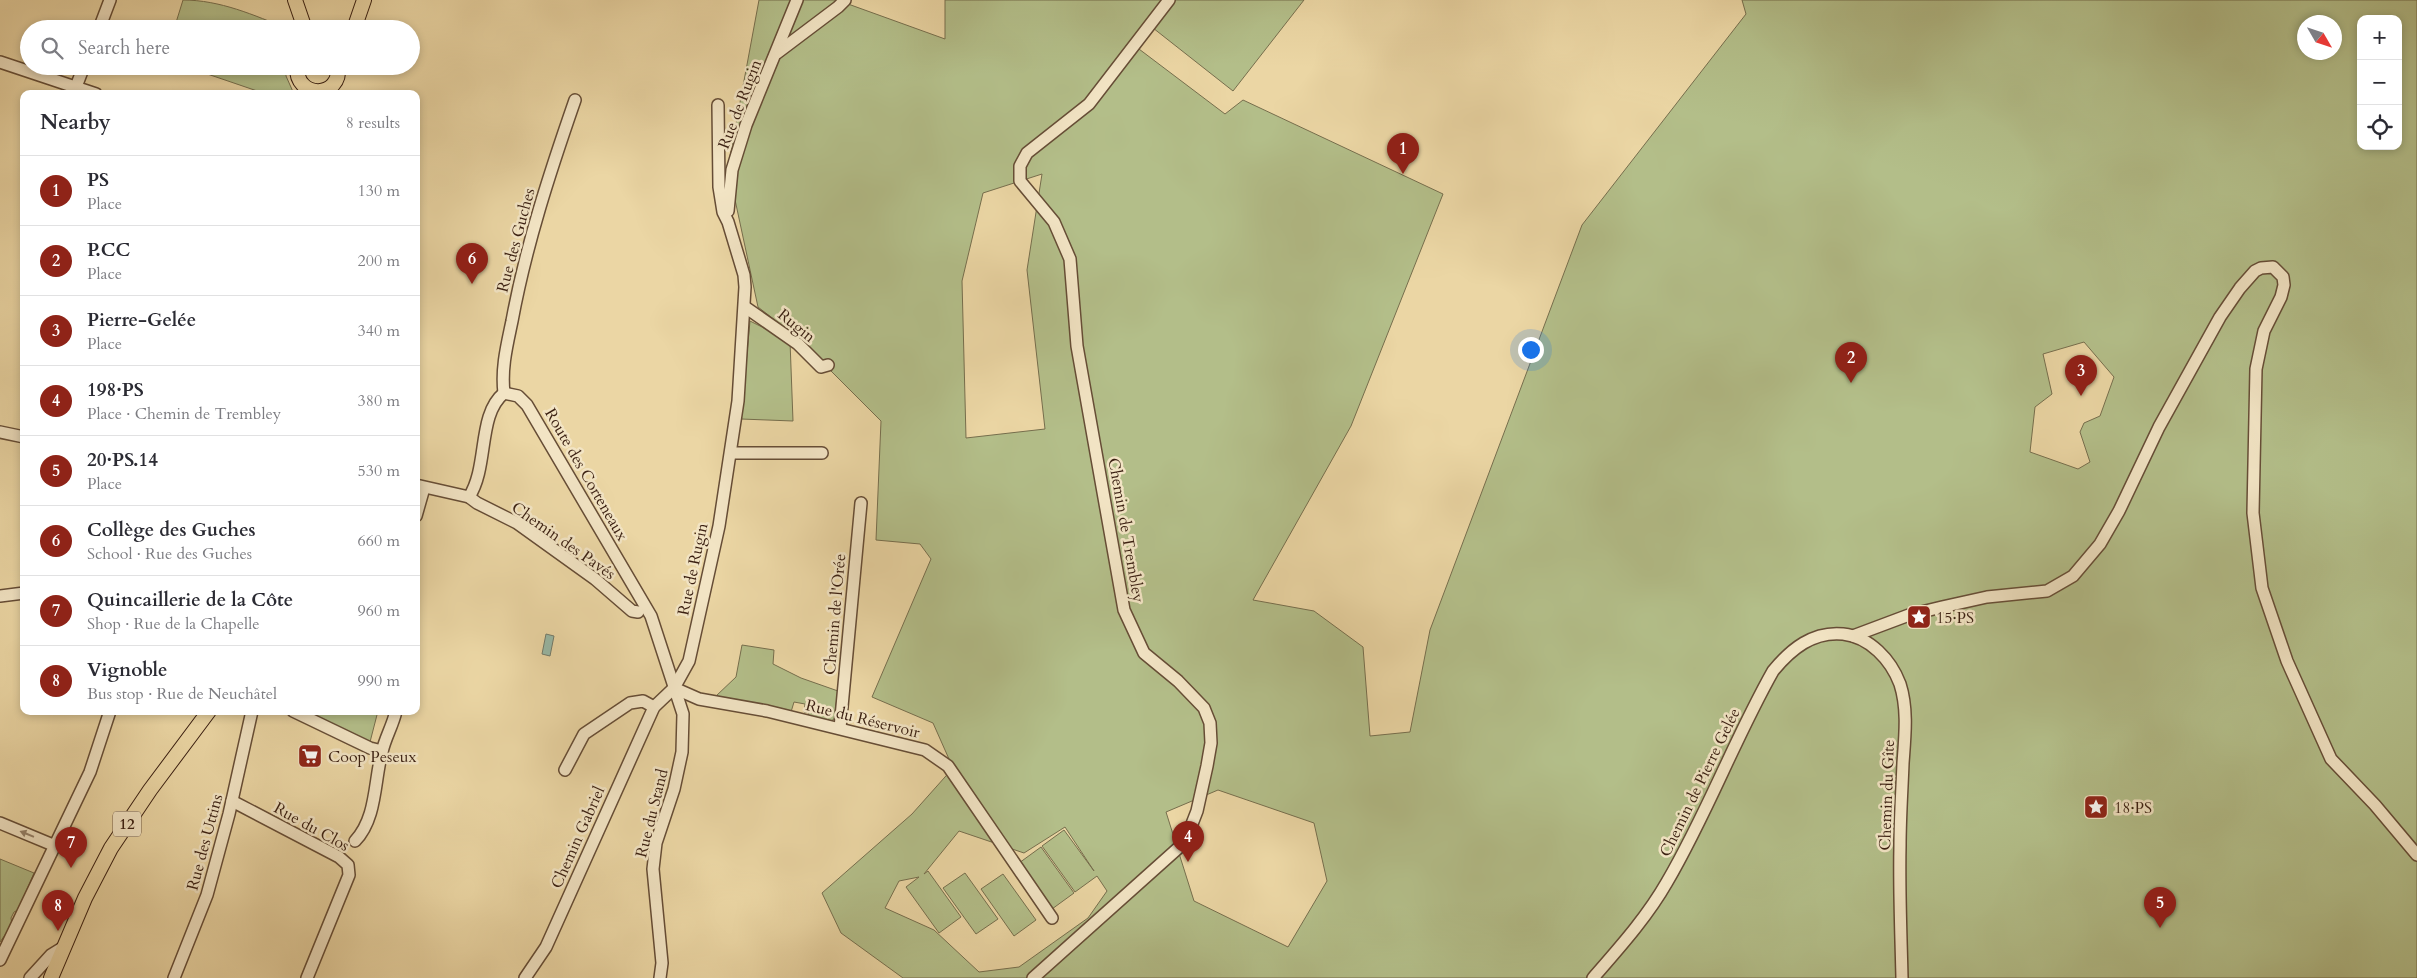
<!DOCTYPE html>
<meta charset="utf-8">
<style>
body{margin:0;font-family:Cardo,serif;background:#f2f2f3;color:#2b2b33}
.controls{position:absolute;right:15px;top:15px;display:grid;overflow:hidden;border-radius:10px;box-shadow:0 2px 8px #0003}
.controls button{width:45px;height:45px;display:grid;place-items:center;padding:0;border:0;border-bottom:1px solid #e1e1e2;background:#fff;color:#2b2b33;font:25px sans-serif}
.compass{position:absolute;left:2297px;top:15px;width:45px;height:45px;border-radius:50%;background:#fff;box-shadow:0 2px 8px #0003;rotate:129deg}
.you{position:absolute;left:1530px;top:349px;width:18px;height:18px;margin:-12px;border:4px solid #fff;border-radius:50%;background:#1a73e8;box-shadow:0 0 0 8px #1a73e833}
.badge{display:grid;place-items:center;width:32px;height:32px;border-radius:50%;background:#8f2418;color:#fff;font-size:16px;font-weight:700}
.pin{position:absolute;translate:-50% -41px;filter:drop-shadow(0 1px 2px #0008)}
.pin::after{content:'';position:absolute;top:26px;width:18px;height:15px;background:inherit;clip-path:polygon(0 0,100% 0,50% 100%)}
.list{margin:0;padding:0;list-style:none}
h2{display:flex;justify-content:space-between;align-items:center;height:65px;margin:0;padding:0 20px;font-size:21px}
h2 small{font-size:16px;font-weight:400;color:#7c7c81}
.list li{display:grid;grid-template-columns:32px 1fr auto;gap:15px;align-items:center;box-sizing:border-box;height:70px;padding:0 20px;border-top:1px solid #e1e1e2}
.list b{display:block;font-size:19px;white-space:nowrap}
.list p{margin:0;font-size:16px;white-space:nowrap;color:#7c7c81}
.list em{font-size:16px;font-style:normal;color:#7c7c81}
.icon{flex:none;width:28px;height:28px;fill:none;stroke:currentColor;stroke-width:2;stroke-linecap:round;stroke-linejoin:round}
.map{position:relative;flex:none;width:2417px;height:978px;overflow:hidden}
.search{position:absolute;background:#fff;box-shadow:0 2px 8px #0003;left:20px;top:20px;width:400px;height:55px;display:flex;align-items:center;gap:12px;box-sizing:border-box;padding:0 18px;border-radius:28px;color:#7c7c81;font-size:19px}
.panel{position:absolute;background:#fff;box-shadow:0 2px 8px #0003;left:20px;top:90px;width:400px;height:625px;border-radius:10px}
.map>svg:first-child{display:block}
.green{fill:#b3be89;stroke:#766e4d;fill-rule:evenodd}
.water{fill:#98b9a7;stroke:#727b6b}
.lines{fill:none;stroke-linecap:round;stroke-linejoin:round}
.minor-casing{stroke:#664d36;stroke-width:14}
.major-casing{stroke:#3a1f11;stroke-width:16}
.minor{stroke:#f2e4c4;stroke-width:11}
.major{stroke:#ebd6a4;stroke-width:14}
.oneway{fill:#96826a}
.labels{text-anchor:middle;stroke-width:5;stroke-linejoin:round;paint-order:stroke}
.shield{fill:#f2e4c4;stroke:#715a47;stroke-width:1}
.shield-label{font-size:15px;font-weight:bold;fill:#3a1f11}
.street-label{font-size:16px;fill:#3a1f11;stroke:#f2e4c4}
.poi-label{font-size:16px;fill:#3a1f11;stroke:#f2e4c4;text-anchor:start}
</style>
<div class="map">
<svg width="2417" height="978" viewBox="0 0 2417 978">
<rect width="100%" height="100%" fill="#ebd6a4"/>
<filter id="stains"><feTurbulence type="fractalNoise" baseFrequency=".004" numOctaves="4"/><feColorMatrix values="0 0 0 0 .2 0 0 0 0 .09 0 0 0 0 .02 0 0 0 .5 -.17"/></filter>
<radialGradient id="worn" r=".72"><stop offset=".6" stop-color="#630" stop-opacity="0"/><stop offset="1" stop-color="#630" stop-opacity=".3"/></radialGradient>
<g class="green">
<path d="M 183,0 C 220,0 254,15 288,29 L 174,29 Z"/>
<path d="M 759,0 L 837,0 L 945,39 L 945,0 L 1171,0 L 1135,46 L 1225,114 L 1243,100 L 1443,194 L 1351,426 L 1253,600 L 1314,611 L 1363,647 L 1370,736 L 1410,732 L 1430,630 L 1582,225 L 1746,14 L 1742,0 L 2417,0 L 2417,978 L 903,978 L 841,933 L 822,893 L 912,814 L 953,768 L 933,723 L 872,697 L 931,559 L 920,544 L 876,540 L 881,421 L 798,338 L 758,307 L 728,167 ZM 2361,19 L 2398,19 L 2398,146 L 2361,146 ZM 2304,22 L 2334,22 L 2334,52 L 2304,52 ZM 1042,174 L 1027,270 L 1045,429 L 966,438 L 962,281 L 983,193 ZM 2084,342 L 2114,377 L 2100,416 L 2084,423 L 2080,432 L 2090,462 L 2078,469 L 2030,452 L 2035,407 L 2052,394 L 2043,354 ZM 1218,790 L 1314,823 L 1327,881 L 1288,947 L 1194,901 L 1166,812 ZM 1065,827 L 1094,871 L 1064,830 L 1042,846 L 1075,892 L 1097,876 L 1107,891 L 1088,918 L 1019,967 L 979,972 L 934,930 L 885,908 L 899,881 L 919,877 L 906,887 L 939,933 L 961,917 L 928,871 L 924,874 L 959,831 L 1024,853 Z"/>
<path d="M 1175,0 L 1304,0 L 1233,91 L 1153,28 Z"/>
<path d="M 184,66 L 286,66 L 286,76 L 294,94 L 266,94 Z"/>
<path d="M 750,321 L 790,341 L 793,421 L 741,419 Z"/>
<path d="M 742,645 L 774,650 L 773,664 L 801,678 L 838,691 L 834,719 L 831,721 L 808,716 L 809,713 L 804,712 L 805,704 L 794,702 L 791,712 L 716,696 L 736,677 Z"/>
<path d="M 304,711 L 378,711 L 370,742 Z"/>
<path d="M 1041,847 L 1074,893 L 1052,909 L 1019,863 Z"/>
<path d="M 0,859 L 34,873 L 18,910 L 14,912 L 11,918 L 12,925 L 0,942 Z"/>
<path d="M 965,873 L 998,919 L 976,934 L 943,888 Z"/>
<path d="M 1003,874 L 1036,920 L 1014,936 L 981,889 Z"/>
</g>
<path class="water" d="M 546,634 L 554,636 L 550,656 L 542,654 Z"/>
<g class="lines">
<defs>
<g id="minor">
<path d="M 99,29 L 110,0"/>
<path d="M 777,53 L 838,7 L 845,0"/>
<path d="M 0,62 L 96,94"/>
<path d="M 74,92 L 84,66"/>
<path d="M 728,211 L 732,170 L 746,125 L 797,0"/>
<path d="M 745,307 L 798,344 L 821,367 L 828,365"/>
<path d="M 504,393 L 518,396 L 527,405 L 651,616 L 683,714 L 682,752 L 674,789 L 656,843 L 653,869 L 662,963 L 660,978"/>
<path d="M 504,393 C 501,368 507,345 512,321 C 526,245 550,172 575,100"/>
<path d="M 0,432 L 24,437"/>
<path d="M 731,453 L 822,453"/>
<path d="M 416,485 L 469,497 L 477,503 L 517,523 L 595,579 L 632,611 L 638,612"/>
<path d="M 469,497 C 489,466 477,415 504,393"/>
<path d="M 416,516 L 424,488"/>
<path d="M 0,596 L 24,593"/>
<path d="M 1853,636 L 1909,615 L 1942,607 L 1987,597 L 2047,591 L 2073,576 L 2100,544 L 2119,511 L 2159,427 L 2220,317 L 2240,288 L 2255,271 L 2261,268 L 2273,267 L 2283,277 L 2284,285 L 2281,297 L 2264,331 L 2256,369 L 2253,513 L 2262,588 L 2287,661 L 2331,759 L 2375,805 L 2417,855"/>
<path d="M 674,688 L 699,699 L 767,711 L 925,750 L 948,766 L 1052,918"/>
<path d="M 293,711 L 370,748 L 382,751"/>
<path d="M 840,728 L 861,503"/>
<path d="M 565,770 L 584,734 L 630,703 L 643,701 L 654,707"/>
<path d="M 232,801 L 339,857 L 348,865 L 349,875 L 307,978"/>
<path d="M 0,823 L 53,845"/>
<path d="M 355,841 C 377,818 374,781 382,752 C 385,738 393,725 396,711"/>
<path d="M 0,960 L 90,772 L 110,711"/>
<path d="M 30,978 L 51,955 L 64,947"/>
<path d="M 174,978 L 207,895 L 229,814 L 252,711"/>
<path d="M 525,978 L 546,947 L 654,707 L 674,688 L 689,661 L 719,526 L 738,401 L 745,287 L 744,275 L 728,222 L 723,212 L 719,187 L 718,105"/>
<path d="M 1033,978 L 1185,842 L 1197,811 L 1207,766 L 1211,743 L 1210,723 L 1204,708 L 1178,681 L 1144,653 L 1124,610 L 1077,346 L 1070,259 L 1054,222 L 1020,181 L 1020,166 L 1027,153 L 1089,104 L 1169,0"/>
<path d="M 1593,978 C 1620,947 1647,917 1667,882 C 1707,814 1734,740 1773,671 C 1791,649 1813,631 1843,634 C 1870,637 1891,660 1900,684 C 1908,709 1905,736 1903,763 C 1902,790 1900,818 1900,846 C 1899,890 1901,934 1902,978"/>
</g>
<g id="major">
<path d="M 295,0 L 305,29"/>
<path d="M 354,29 L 364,0"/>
<path d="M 297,66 C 295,100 342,99 338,66"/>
<path d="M 51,978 L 85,898 L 111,848 L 150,790 L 209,711"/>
</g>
</defs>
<use href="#minor" class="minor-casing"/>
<use href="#major" class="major-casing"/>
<use href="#minor" class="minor"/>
<use href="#major" class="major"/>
</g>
<defs><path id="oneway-solid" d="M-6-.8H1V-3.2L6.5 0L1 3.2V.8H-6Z" transform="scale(1.25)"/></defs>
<use class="oneway" href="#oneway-solid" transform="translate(27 834) rotate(-158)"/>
<defs>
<symbol id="sight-square" viewBox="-11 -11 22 22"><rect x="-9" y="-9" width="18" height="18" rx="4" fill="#8f2418" stroke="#f2e4c4"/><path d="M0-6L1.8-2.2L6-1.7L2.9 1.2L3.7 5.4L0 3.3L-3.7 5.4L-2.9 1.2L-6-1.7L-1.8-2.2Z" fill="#fff"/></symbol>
<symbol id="supermarket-square" viewBox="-11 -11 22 22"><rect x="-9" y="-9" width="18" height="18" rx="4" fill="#8f2418" stroke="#f2e4c4"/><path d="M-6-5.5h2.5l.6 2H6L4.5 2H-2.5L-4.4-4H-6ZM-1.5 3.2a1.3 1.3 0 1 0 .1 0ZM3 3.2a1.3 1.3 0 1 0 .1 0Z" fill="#fff"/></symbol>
</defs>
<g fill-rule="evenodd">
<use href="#sight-square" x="1905" y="603" width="28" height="28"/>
<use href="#supermarket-square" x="296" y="742" width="28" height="28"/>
<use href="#sight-square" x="2082" y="793" width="28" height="28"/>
</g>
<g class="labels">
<rect class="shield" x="113" y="811.5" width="28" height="25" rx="4"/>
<g class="shield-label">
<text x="127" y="829">12</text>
</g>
<g class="street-label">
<text transform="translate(739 104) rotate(-69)" y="6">Rue de Rugin</text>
<text transform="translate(515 240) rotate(-75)" y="6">Rue des Guches</text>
<text transform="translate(797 325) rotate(39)" y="6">Rugin</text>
<text transform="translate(587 474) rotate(60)" y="6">Route des Corteneaux</text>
<text transform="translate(1127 530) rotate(80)" y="6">Chemin de Trembley</text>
<text transform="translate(564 540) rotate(35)" y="6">Chemin des Pavés</text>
<text transform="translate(692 569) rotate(-78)" y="6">Rue de Rugin</text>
<text transform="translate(834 614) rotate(-85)" y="6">Chemin de l'Orée</text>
<text transform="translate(863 718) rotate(14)" y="6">Rue du Réservoir</text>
<text transform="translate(1699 782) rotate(-64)" y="6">Chemin de Pierre Gelée</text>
<text transform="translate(1886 795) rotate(-88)" y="6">Chemin du Gîte</text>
<text transform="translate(651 813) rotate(-76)" y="6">Rue du Stand</text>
<text transform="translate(312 826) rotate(29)" y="6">Rue du Clos</text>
<text transform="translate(577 837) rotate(-66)" y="6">Chemin Gabriel</text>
<text transform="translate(204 842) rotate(-75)" y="6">Rue des Uttins</text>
</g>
<g class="poi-label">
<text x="1936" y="623">15·PS</text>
<text x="328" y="762">Coop Peseux</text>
<text x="2114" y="813">18·PS</text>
</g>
</g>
<rect width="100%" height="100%" filter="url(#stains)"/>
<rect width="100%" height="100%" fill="url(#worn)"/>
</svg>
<div class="controls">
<button>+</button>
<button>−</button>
<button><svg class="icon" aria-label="locate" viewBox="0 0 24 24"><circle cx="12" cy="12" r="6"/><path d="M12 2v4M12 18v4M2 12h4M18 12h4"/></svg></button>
</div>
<svg class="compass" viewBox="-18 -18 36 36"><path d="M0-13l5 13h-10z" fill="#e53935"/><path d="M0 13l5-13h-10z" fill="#7c7c81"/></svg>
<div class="you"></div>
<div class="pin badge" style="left:1403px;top:174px">1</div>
<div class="pin badge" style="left:1851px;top:383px">2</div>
<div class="pin badge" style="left:2081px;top:396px">3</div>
<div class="pin badge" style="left:1188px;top:862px">4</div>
<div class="pin badge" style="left:2160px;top:928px">5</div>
<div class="pin badge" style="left:472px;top:284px">6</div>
<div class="pin badge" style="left:71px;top:868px">7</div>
<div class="pin badge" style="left:58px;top:931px">8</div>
<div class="search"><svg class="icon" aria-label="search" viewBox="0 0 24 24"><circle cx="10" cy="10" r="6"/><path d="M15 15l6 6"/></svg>Search here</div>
<section class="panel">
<h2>Nearby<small>8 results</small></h2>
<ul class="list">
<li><span class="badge">1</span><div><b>PS</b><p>Place</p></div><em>130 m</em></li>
<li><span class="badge">2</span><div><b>P.CC</b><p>Place</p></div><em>200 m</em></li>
<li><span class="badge">3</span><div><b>Pierre-Gelée</b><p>Place</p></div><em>340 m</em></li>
<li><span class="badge">4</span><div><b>198·PS</b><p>Place · Chemin de Trembley</p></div><em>380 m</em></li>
<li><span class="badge">5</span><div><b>20·PS.14</b><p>Place</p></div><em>530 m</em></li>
<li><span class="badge">6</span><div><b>Collège des Guches</b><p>School · Rue des Guches</p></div><em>660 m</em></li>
<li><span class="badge">7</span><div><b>Quincaillerie de la Côte</b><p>Shop · Rue de la Chapelle</p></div><em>960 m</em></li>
<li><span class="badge">8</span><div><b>Vignoble</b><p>Bus stop · Rue de Neuchâtel</p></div><em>990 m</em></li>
</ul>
</section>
</div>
